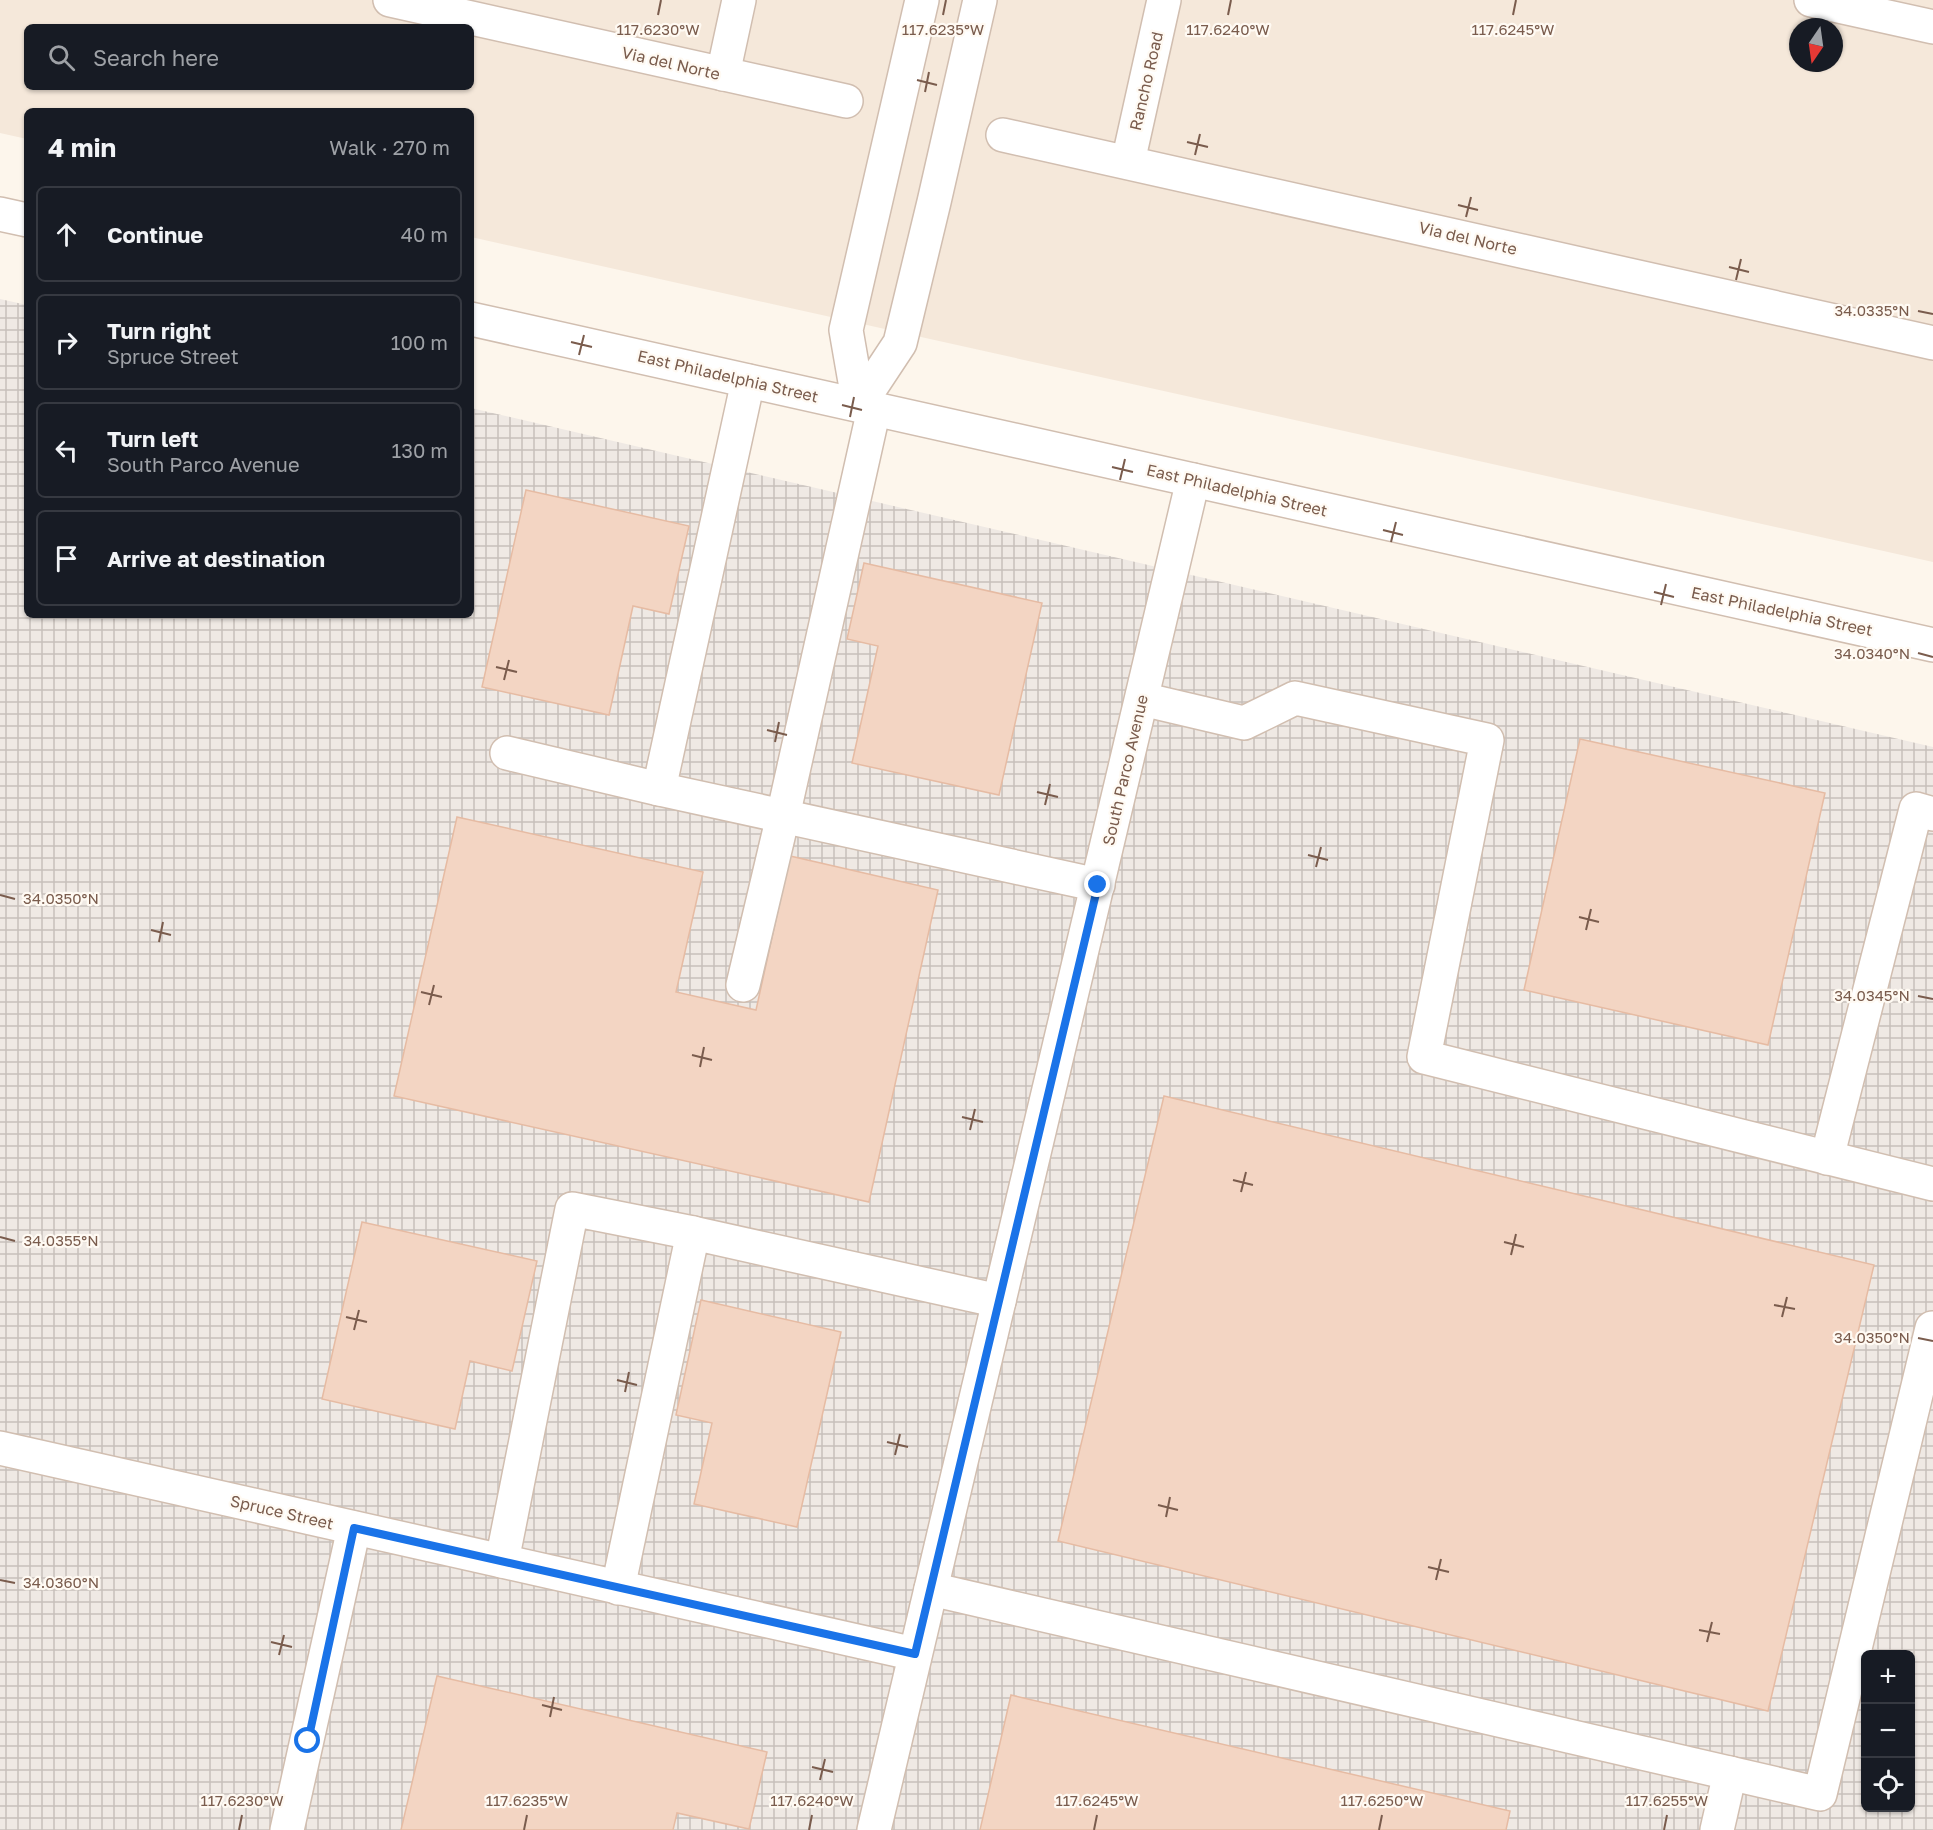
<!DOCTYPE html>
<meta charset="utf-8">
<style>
body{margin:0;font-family:"Golos Text",sans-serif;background:#20242c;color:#f1f3f6}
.controls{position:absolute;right:18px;bottom:18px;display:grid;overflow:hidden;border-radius:9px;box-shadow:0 2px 4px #0004}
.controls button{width:54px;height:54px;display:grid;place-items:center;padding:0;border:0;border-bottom:2px solid #363941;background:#171b24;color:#f1f3f6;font:30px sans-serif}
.compass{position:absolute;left:1789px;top:18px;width:54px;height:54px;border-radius:50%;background:#171b24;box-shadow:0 2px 4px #0004;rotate:193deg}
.stop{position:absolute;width:18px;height:18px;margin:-14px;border:4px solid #1a73e8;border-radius:50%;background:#fff}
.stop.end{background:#1a73e8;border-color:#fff;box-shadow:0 2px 6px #0008}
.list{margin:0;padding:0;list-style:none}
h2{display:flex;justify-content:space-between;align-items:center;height:78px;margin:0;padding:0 24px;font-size:26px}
h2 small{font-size:20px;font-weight:400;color:#9ea1a6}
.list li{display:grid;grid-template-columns:39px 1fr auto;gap:18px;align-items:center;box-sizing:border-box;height:96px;margin:0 12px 12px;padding:0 12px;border:2px solid #363941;border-radius:9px}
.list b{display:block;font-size:22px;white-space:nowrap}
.list p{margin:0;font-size:20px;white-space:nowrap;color:#9ea1a6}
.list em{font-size:20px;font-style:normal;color:#9ea1a6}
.icon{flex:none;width:33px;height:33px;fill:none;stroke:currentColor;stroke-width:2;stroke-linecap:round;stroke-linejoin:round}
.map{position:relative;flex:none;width:1933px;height:1830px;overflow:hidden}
.search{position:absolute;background:#171b24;box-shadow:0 2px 4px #0004;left:24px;top:24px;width:450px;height:66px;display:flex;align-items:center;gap:15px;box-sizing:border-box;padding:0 21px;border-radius:9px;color:#9ea1a6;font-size:22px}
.panel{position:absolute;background:#171b24;box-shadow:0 2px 4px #0004;left:24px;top:108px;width:450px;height:510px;border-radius:9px}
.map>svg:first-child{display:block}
.residential{fill:#f5e8da;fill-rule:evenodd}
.industrial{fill:url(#industrial-grid);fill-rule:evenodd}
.building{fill:#f3d5c3;stroke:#e6bba3;stroke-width:1.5}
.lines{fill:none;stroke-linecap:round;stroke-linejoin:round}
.minor-casing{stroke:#d1beb0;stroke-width:36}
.minor{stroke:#fff;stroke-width:33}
.route{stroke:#1a73e8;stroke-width:8}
.ticks{fill:none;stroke:#7a5c4d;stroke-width:2}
.labels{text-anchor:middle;stroke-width:4.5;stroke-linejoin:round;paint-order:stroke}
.street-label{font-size:16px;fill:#7a5c4d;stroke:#fffaf3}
.ticks-label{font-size:15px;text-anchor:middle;fill:#7a5c4d;stroke:#fffaf3;stroke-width:4.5;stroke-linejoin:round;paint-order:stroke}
</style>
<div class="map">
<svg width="1933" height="1830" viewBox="0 0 1933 1830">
<defs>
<pattern id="industrial-grid" width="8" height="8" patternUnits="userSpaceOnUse" patternTransform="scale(1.5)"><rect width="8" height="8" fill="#efe9e4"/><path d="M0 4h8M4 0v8" fill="none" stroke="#c7c0bb"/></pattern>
</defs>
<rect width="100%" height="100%" fill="#fdf6ec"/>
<path class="residential" d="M 0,0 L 1933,0 L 1933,562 L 471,237 L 471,111 L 27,111 L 27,139 L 0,133 ZM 27,27 L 471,27 L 471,87 L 27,87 ZM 1798,27 L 1834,27 L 1834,63 L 1798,63 Z"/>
<path class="industrial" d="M 0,299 L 27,305 L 27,615 L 471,615 L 471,408 L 1933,747 L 1933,1830 L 0,1830 ZM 1866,1654 L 1910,1654 L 1910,1808 L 1866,1808 Z"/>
<g class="building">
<path d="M 526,490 L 689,526 L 669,614 L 633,606 L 609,715 L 482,687 Z"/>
<path d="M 864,563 L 1042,603 L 999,795 L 852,763 L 878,646 L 847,639 Z"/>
<path d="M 1580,739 L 1825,793 L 1768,1045 L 1524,990 Z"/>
<path d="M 457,817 L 703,872 L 676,992 L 756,1010 L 790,856 L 938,890 L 869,1202 L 394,1096 Z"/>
<path d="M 1164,1096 L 1874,1265 L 1768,1711 L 1058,1541 Z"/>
<path d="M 362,1222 L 537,1261 L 512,1371 L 470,1361 L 455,1429 L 322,1399 Z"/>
<path d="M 701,1300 L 841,1332 L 797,1527 L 694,1504 L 712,1423 L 676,1415 Z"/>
<path d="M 437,1676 L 767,1752 L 749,1829 L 677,1813 L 673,1830 L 401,1830 Z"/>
<path d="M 1011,1695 L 1510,1811 L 1506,1830 L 980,1830 Z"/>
</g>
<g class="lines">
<defs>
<g id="minor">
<path d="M 390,0 L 846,101"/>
<path d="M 1811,0 L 1933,27"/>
<path d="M 723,74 L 739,0"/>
<path d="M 1003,135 L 1933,343"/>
<path d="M 1128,162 L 1164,0"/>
<path d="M 0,214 L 27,220"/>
<path d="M 471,319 L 1933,645"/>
<path d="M 748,381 L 659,789 L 1098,885"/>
<path d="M 859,405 L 900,343 L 934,202 L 980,0"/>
<path d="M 859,405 L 846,330 L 922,0"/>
<path d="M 1142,699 L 1244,723 L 1295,698 L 1487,740 L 1424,1057 L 1933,1184"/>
<path d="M 507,753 L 659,789"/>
<path d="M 743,985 L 783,816 L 874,409"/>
<path d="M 1827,1158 L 1916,809 L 1933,814"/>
<path d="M 0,1448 L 915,1654"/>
<path d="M 502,1561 L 572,1209 L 693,1233"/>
<path d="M 618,1588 L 693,1233 L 999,1301"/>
<path d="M 931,1589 L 1820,1794 L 1932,1328"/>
<path d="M 287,1830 L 354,1528"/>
<path d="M 874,1830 L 1193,480"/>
<path d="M 1717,1830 L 1730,1773"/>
</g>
</defs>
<use href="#minor" class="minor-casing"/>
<use href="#minor" class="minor"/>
</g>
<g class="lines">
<path class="route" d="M 308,1741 L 354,1528 L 915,1654 L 1098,885"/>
</g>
<path class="ticks" d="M 658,15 L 661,0M 943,15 L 946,0M 1228,15 L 1231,0M 1513,15 L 1516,0M 917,80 L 937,85M 925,92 L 929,72M 1187,142 L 1208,147M 1195,155 L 1200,134M 1458,205 L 1478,210M 1466,217 L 1471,197M 1729,267 L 1749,272M 1736,280 L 1741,259M 1918,311 L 1933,314M 571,342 L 592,347M 579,355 L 584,335M 842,405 L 862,410M 850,417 L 854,397M 1112,467 L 1133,472M 1120,480 L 1125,459M 1383,530 L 1403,535M 1391,542 L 1396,522M 1654,592 L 1674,597M 1661,605 L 1666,584M 1918,653 L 1933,657M 496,667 L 517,672M 504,680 L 509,660M 767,730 L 787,735M 775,742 L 779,722M 1037,792 L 1058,797M 1045,805 L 1050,784M 1308,855 L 1328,860M 1316,867 L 1321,847M 0,895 L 15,899M 1579,917 L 1599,922M 151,930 L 171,935M 1586,930 L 1591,909M 159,942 L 163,922M 421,992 L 442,997M 1918,996 L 1933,999M 429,1005 L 434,985M 692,1055 L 712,1060M 700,1067 L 704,1047M 962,1117 L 983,1122M 970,1130 L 975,1109M 1233,1180 L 1253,1185M 1241,1192 L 1246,1172M 0,1237 L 15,1241M 1504,1242 L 1524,1247M 1511,1255 L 1516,1234M 1774,1305 L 1795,1309M 346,1317 L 367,1322M 1782,1317 L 1787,1297M 354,1330 L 359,1310M 1918,1338 L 1933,1341M 617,1380 L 637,1385M 625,1392 L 629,1372M 887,1442 L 908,1447M 895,1455 L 900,1434M 1158,1505 L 1178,1510M 1166,1517 L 1170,1497M 1428,1567 L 1449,1572M 0,1580 L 15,1583M 1436,1580 L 1441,1559M 1699,1630 L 1720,1634M 271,1642 L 292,1647M 1707,1642 L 1712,1622M 279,1655 L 284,1635M 542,1705 L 562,1710M 550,1717 L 554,1697M 812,1767 L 833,1772M 820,1780 L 825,1759M 239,1830 L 242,1815M 524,1830 L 527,1815M 809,1830 L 812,1815M 1094,1830 L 1097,1815M 1379,1830 L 1382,1815M 1664,1830 L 1667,1815"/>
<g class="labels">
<g class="street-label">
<text transform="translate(671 63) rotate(13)" y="6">Via del Norte</text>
<text transform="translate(1146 81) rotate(-77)" y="6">Rancho Road</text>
<text transform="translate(1468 238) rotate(13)" y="6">Via del Norte</text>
<text transform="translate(728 376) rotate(13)" y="6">East Philadelphia Street</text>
<text transform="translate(1237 490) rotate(13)" y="6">East Philadelphia Street</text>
<text transform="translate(1782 611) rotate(12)" y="6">East Philadelphia Street</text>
<text transform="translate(1125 770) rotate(-77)" y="6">South Parco Avenue</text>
<text transform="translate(282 1512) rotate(13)" y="6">Spruce Street</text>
</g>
</g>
<g class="ticks-label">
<text x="658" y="35">117.6230°W</text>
<text x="943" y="35">117.6235°W</text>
<text x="1228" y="35">117.6240°W</text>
<text x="1513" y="35">117.6245°W</text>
<text x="1872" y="316">34.0335°N</text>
<text x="1872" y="659">34.0340°N</text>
<text x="61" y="904">34.0350°N</text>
<text x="1872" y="1001">34.0345°N</text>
<text x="61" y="1246">34.0355°N</text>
<text x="1872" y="1343">34.0350°N</text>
<text x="61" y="1588">34.0360°N</text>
<text x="242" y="1806">117.6230°W</text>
<text x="527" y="1806">117.6235°W</text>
<text x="812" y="1806">117.6240°W</text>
<text x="1097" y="1806">117.6245°W</text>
<text x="1382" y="1806">117.6250°W</text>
<text x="1667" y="1806">117.6255°W</text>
</g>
</svg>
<div class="controls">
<button>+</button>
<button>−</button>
<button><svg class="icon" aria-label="locate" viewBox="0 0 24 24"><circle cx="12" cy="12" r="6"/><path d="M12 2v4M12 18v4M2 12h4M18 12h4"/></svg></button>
</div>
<svg class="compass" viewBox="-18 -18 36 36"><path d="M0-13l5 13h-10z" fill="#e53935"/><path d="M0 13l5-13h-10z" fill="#9ea1a6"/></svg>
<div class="stop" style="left:308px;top:1741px"></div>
<div class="stop end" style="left:1098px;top:885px"></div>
<div class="search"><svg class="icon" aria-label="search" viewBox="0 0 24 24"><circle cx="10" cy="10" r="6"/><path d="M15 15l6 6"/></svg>Search here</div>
<section class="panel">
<h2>4 min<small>Walk · 270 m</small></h2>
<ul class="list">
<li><svg class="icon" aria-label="ahead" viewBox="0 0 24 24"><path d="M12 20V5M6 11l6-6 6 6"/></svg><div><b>Continue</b></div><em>40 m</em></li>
<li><svg class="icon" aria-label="right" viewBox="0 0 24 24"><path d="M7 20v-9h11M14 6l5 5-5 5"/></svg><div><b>Turn right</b><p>Spruce Street</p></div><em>100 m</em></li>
<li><svg class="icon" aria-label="left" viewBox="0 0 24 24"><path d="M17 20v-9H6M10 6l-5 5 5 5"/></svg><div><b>Turn left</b><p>South Parco Avenue</p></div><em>130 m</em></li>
<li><svg class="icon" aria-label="arrive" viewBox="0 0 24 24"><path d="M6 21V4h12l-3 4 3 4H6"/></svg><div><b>Arrive at destination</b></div></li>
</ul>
</section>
</div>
